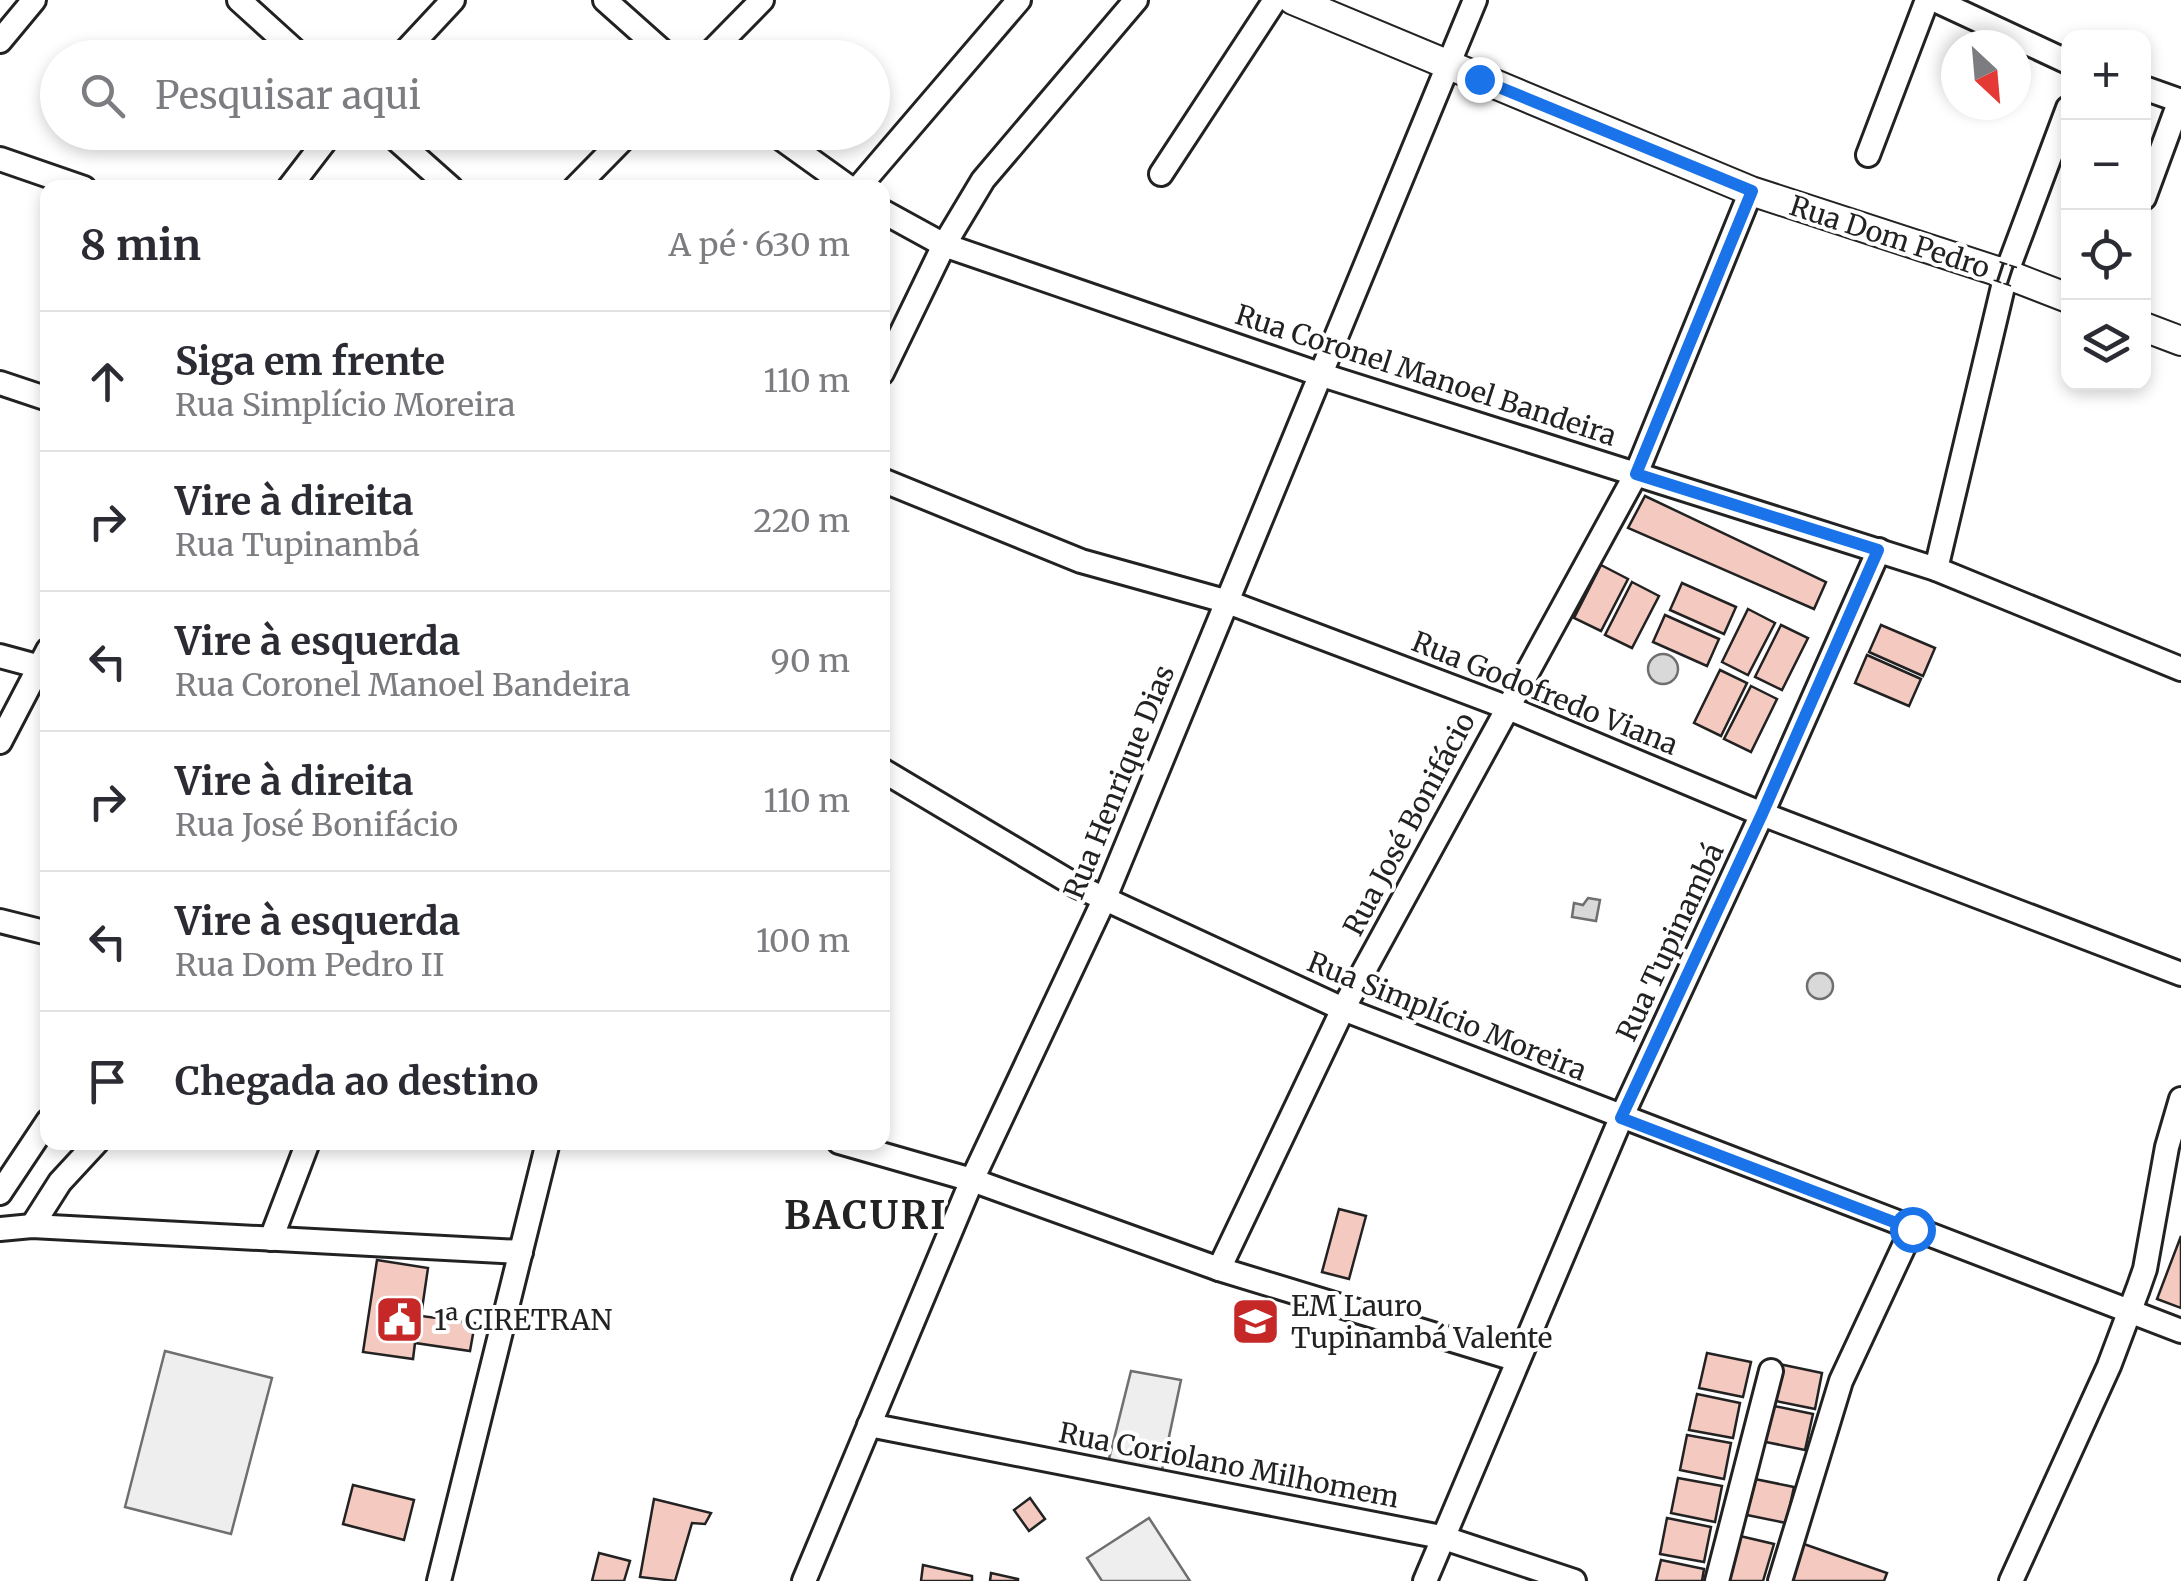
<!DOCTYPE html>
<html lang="pt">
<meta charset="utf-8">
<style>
body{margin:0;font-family:Merriweather,serif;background:#f2f2f3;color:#2b2b33}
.controls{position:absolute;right:30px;top:30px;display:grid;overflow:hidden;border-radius:20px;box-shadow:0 5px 15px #0003}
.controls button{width:90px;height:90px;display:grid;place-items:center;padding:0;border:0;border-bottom:2px solid #e1e1e2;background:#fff;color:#2b2b33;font:50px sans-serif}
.compass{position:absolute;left:1941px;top:30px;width:90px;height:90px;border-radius:50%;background:#fff;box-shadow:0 5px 15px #0003;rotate:154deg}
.stop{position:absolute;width:30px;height:30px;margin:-22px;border:8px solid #1a73e8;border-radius:50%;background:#fff}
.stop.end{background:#1a73e8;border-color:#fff;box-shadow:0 2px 10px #0008}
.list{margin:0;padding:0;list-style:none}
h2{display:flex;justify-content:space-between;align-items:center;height:130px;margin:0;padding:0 40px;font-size:42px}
h2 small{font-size:32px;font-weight:400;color:#7c7c81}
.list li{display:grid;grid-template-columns:65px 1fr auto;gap:30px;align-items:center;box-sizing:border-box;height:140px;padding:0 40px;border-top:2px solid #e1e1e2}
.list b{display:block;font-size:38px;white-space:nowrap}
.list p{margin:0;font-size:32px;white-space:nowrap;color:#7c7c81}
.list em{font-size:32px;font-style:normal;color:#7c7c81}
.icon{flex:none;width:55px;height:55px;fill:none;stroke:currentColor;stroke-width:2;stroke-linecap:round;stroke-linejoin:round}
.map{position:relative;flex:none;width:2181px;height:1581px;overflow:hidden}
.search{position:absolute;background:#fff;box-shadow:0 5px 15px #0003;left:40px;top:40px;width:850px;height:110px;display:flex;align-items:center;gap:25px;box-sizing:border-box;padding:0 35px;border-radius:55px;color:#7c7c81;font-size:38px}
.panel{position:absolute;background:#fff;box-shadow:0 5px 15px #0003;left:40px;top:180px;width:850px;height:970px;border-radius:20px}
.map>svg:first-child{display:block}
.green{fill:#eee;stroke:#6f6f6f;stroke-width:2.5}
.water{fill:#d9d9d9;stroke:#6f6f6f;stroke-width:2.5}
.building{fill:#f3c9c0;stroke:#222;stroke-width:2.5}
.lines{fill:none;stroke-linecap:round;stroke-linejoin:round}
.minor-casing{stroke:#222;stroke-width:28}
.major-casing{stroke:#222;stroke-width:32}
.minor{stroke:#fff;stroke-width:22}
.major{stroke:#fff;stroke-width:28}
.route{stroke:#1a73e8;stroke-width:12}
.labels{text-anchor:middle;stroke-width:8;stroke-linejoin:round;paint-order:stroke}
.street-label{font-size:28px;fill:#222;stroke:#fff}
.poi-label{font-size:28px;fill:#222;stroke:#fff;text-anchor:start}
.district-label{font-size:38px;font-weight:bold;letter-spacing:2.5px;fill:#222;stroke:#fff}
</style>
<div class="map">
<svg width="2181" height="1581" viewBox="0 0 2181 1581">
<rect width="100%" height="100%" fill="#fff"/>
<g class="green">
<path d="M 165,1351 L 272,1378 L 231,1534 L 125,1507 Z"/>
<path d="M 1131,1371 L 1181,1380 L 1162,1470 L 1108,1463 Z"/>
<path d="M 1149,1518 L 1190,1581 L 1102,1581 L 1087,1558 Z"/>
</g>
<g class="water">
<circle cx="1663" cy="669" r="15"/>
<path d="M 1588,898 L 1600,900 L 1596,921 L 1572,917 L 1574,903 L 1583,905 Z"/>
<circle cx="1820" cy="986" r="13"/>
</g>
<g class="building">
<path d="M 1645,496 L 1826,582 L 1814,609 L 1628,528 Z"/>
<path d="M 1601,565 L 1628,579 L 1601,631 L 1574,618 Z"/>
<path d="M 1632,582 L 1659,596 L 1632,648 L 1605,635 Z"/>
<path d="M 1682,583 L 1736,607 L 1724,634 L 1670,610 Z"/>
<path d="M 1748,609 L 1775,623 L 1748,675 L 1722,662 Z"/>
<path d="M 1665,615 L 1719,639 L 1707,666 L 1653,642 Z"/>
<path d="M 1781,625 L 1808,638 L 1782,690 L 1755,677 Z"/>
<path d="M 1881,625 L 1935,648 L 1923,676 L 1869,652 Z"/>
<path d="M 1867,655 L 1921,679 L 1909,706 L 1855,683 Z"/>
<path d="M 1720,670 L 1747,683 L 1721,736 L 1694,723 Z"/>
<path d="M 1751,686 L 1777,699 L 1751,752 L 1724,739 Z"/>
<path d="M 1339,1209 L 1366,1216 L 1349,1279 L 1322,1272 Z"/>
<path d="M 2181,1236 L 2181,1308 L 2157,1299 Z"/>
<path d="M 377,1260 L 428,1268 L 421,1316 L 475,1323 L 470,1351 L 415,1343 L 413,1359 L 363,1352 Z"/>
<path d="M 1707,1353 L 1751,1362 L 1743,1397 L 1699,1388 Z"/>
<path d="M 1779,1364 L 1822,1373 L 1815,1409 L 1771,1400 Z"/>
<path d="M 1697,1394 L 1740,1403 L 1733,1438 L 1689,1430 Z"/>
<path d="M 1769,1405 L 1813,1414 L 1805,1450 L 1761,1441 Z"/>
<path d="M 1687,1435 L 1731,1443 L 1724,1479 L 1680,1470 Z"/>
<path d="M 1678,1478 L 1722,1486 L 1715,1522 L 1671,1513 Z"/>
<path d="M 1750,1478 L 1794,1487 L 1786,1523 L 1742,1514 Z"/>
<path d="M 353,1485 L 414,1500 L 404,1540 L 343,1524 Z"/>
<path d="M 1030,1498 L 1045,1519 L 1029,1531 L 1014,1510 Z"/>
<path d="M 654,1499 L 711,1513 L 705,1524 L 692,1523 L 675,1581 L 640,1577 Z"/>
<path d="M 1667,1518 L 1711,1527 L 1704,1562 L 1660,1554 Z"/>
<path d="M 1740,1536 L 1774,1544 L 1763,1581 L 1727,1581 Z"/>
<path d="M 1801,1543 L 1887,1573 L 1884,1581 L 1787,1581 Z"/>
<path d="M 599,1553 L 630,1561 L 624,1581 L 592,1581 Z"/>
<path d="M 1661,1560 L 1704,1569 L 1702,1581 L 1656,1581 Z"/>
<path d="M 923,1565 L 972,1576 L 972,1581 L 921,1581 Z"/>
<path d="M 991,1573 L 1018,1579 L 1018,1581 L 990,1581 Z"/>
</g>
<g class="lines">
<defs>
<g id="minor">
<path d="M 239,0 L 303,58"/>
<path d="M 605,0 L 670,58"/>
<path d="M 1935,0 L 2068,62"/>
<path d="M 0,41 L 34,0"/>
<path d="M 399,58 L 453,0"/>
<path d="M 705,58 L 762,0"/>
<path d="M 2144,88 L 2181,101"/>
<path d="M 388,132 L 451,188"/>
<path d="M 772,132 L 850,188"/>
<path d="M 1868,155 L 1927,0"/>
<path d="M 0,159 L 84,188"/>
<path d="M 1161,174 L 1275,0"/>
<path d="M 289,188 L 332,132"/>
<path d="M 575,188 L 630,132"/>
<path d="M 858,188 L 1019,0"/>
<path d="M 2144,198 L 2180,100"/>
<path d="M 882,211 L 944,245 L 1319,374 L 1936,569 L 2181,669"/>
<path d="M 882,373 L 944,245 L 983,180 L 1136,0"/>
<path d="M 0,383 L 48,399"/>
<path d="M 882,480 L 1081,561 L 1225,601 L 1506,707 L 1762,814 L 2181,974"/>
<path d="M 1936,569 L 2006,274 L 2068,108"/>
<path d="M 0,656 L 48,669"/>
<path d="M 0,742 L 48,650"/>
<path d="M 882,770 L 1075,885 L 1343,1009 L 2181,1331"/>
<path d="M 0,921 L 48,933"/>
<path d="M 839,1142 L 972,1180 L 1219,1269 L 1518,1360"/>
<path d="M 0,1193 L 48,1121"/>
<path d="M 32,1226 L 60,1182 L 97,1142"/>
<path d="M 0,1229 L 32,1226 L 521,1252"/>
<path d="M 271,1239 L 308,1142"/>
<path d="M 1219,1269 L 1343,1009 L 1636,474 L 1751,191"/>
<path d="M 869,1425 L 1441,1537 L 1574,1581"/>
<path d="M 439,1581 L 548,1142"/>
<path d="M 804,1581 L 972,1180 L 1104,900 L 1475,0"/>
<path d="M 1425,1581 L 1621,1118 L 1762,814 L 1879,550"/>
<path d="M 1717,1581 L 1771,1371"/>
<path d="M 1780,1581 L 1841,1381 L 1912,1229"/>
<path d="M 2011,1581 L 2109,1366 L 2138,1289 L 2145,1269 L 2167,1147 L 2181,1099"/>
</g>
<g id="major">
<path d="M 1293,0 L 1751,191 L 2006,274 L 2068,298"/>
<path d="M 2144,327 L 2181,341"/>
</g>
</defs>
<use href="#minor" class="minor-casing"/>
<use href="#major" class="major-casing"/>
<use href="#minor" class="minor"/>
<use href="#major" class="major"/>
</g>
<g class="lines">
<path class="route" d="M 1479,79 L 1752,191 L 1636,474 L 1878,550 L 1762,814 L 1621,1118 L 1912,1229"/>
</g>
<defs>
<symbol id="civic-square" viewBox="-11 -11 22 22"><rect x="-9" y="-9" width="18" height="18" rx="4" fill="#c62828" stroke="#fff"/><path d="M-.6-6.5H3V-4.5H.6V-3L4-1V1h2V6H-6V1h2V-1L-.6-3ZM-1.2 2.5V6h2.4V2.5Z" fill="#fff"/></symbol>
<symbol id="school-square" viewBox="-11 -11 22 22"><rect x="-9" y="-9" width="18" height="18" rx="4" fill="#c62828" stroke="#fff"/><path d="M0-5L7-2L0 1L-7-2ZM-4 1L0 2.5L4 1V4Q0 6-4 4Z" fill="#fff"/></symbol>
</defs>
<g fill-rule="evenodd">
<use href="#civic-square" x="372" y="1292" width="55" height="55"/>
<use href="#school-square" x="1228" y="1294" width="55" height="55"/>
</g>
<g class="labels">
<g class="street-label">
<text transform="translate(1903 241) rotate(18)" y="10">Rua Dom Pedro II</text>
<text transform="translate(1426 375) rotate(18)" y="10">Rua Coronel Manoel Bandeira</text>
<text transform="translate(1545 693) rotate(22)" y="10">Rua Godofredo Viana</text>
<text transform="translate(1119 782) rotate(-68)" y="10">Rua Henrique Dias</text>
<text transform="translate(1409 824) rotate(-62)" y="10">Rua José Bonifácio</text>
<text transform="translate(1670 942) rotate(-65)" y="10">Rua Tupinambá</text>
<text transform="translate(1447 1016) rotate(22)" y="10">Rua Simplício Moreira</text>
<text transform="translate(1229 1465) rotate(11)" y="10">Rua Coriolano Milhomem</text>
</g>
<g class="poi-label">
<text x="1291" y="1316">EM Lauro<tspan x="1291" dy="32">Tupinambá Valente</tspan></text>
<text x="434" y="1330">1ª CIRETRAN</text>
</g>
<g class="district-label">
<text x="866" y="1229">BACURI</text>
</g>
</g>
</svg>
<div class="controls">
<button>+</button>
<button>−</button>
<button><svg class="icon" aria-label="locate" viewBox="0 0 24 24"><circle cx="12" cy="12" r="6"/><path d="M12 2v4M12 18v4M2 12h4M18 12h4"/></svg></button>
<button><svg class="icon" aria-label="layers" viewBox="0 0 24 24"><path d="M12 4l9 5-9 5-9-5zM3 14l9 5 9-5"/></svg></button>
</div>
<svg class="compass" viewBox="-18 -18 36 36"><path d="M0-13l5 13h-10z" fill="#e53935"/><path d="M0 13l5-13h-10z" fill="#7c7c81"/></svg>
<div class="stop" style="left:1912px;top:1229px"></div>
<div class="stop end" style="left:1479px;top:79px"></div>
<div class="search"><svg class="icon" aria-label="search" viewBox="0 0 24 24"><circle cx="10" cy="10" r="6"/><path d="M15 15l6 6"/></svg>Pesquisar aqui</div>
<section class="panel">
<h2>8 min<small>A pé · 630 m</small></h2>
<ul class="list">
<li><svg class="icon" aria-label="ahead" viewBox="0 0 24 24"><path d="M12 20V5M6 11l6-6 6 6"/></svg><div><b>Siga em frente</b><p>Rua Simplício Moreira</p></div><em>110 m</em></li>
<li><svg class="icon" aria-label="right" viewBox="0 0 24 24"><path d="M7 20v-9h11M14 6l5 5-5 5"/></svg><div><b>Vire à direita</b><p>Rua Tupinambá</p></div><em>220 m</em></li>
<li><svg class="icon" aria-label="left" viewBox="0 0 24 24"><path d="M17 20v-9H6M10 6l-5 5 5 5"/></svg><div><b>Vire à esquerda</b><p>Rua Coronel Manoel Bandeira</p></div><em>90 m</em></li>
<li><svg class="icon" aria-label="right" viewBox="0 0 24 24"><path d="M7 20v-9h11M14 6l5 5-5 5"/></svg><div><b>Vire à direita</b><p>Rua José Bonifácio</p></div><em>110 m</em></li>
<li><svg class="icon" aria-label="left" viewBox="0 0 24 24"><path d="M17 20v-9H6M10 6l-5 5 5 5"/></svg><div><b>Vire à esquerda</b><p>Rua Dom Pedro II</p></div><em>100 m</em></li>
<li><svg class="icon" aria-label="arrive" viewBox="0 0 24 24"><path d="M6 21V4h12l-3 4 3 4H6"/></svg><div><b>Chegada ao destino</b></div></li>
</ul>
</section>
</div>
